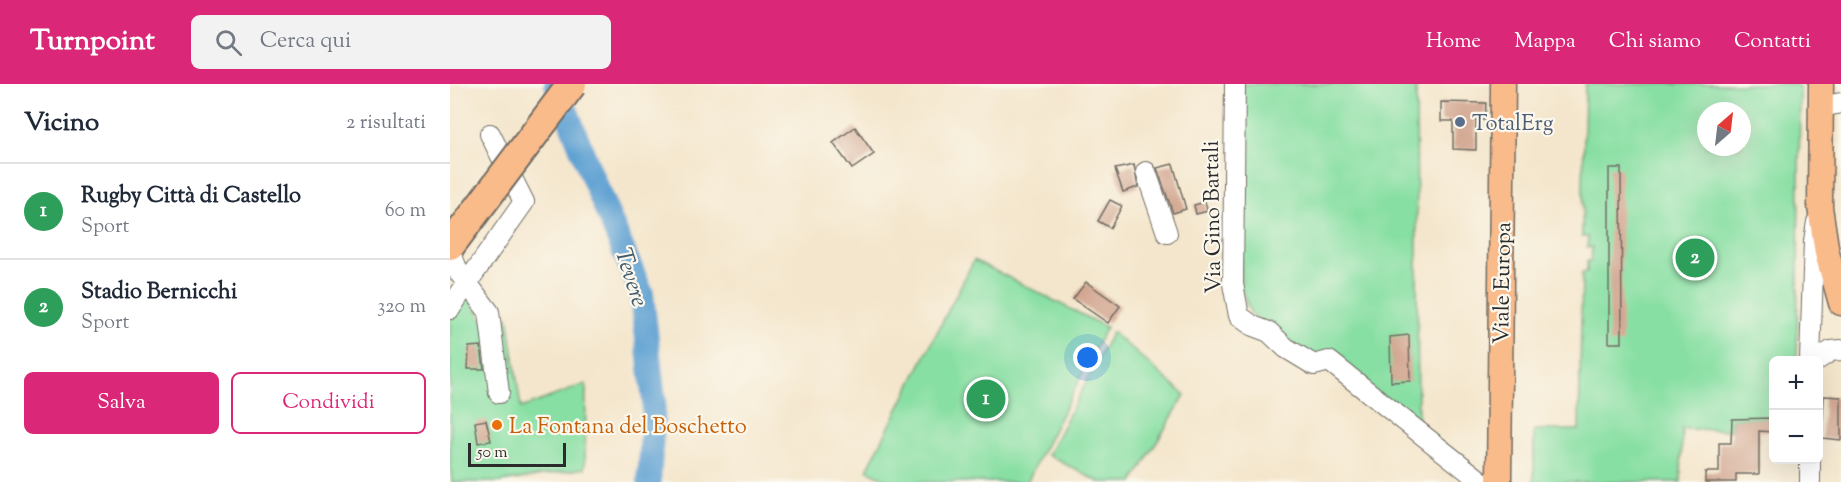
<!DOCTYPE html>
<html lang="it">
<meta charset="utf-8">
<style>
body{margin:0;font-family:"Sorts Mill Goudy",serif;background:#f2f2f3;color:#1f2937}
.controls{position:absolute;right:18px;bottom:18px;display:grid;overflow:hidden;border-radius:9px;box-shadow:0 6px 24px #0002}
.controls button{width:54px;height:54px;display:grid;place-items:center;padding:0;border:0;border-bottom:2px solid #e0e1e3;background:#fff;color:#1f2937;font:30px sans-serif}
.compass{position:absolute;left:1247px;top:18px;width:54px;height:54px;border-radius:50%;background:#fff;box-shadow:0 6px 24px #0002;rotate:28deg}
.scale{position:absolute;left:18px;bottom:15px;width:98px;box-sizing:border-box;padding-left:6px;border:3px solid #2b2b2b;border-top:0;font-size:16px;line-height:21px;white-space:nowrap;color:#2b2b2b;-webkit-text-stroke:4px #fbf7ec;paint-order:stroke}
.you{position:absolute;left:638px;top:274px;width:21px;height:21px;margin:-15px;border:4px solid #fff;border-radius:50%;background:#1a73e8;box-shadow:0 0 0 9px #1a73e833}
.badge{display:grid;place-items:center;width:39px;height:39px;border-radius:50%;background:#db2777;color:#fff;font-size:20px;font-weight:700}
.pin{position:absolute;translate:-50% -50%;border:3px solid #fff;box-shadow:0 2px 6px #0006}
.list{margin:0;padding:0;list-style:none}
h2{display:flex;justify-content:space-between;align-items:center;height:78px;margin:0;padding:0 24px;font-size:26px}
h2 small{font-size:20px;font-weight:400;color:#747a83}
.list li{display:grid;grid-template-columns:39px 1fr auto;gap:18px;align-items:center;box-sizing:border-box;height:96px;padding:0 24px;border-top:2px solid #e0e1e3}
.list b{display:block;font-size:22px;white-space:nowrap}
.list p{margin:0;font-size:20px;white-space:nowrap;color:#747a83}
.list em{font-size:20px;font-style:normal;color:#747a83}
.actions{display:flex;gap:12px;padding:18px 24px}
.actions a{flex:1;padding:14px 0;border:2px solid #db2777;border-radius:9px;text-align:center;font-size:21px;color:#db2777}
.actions .main{background:#db2777;color:#fff}
.icon{flex:none;width:33px;height:33px;fill:none;stroke:currentColor;stroke-width:2;stroke-linecap:round;stroke-linejoin:round}
.map{position:relative;flex:none;width:1391px;height:398px;overflow:hidden}
header{display:flex;align-items:center;gap:36px;box-sizing:border-box;height:84px;padding:0 30px;background:#db2777;color:#fff}
header strong{font-size:28px}
nav{display:flex;gap:33px;margin-inline-start:auto;font-size:21px}
.search{width:420px;height:54px;background:#f2f2f3;display:flex;align-items:center;gap:15px;box-sizing:border-box;padding:0 21px;border-radius:9px;color:#747a83;font-size:22px}
main{display:flex}
aside{flex:1;background:#fff}
.map>svg:first-child{display:block}
.green{fill:#87dfa3;stroke:#598567;stroke-width:1.5;fill-rule:evenodd}
.lines{fill:none;stroke-linecap:round;stroke-linejoin:round}
.river{stroke:#5fa1d3;stroke-width:24}
.building{fill:#d2a690}
.minor-casing{stroke:#716c63;stroke-width:22}
.major-casing{stroke:#716c63;stroke-width:27}
.minor{stroke:#fff;stroke-width:20}
.major{stroke:#fabb8b;stroke-width:24}
.highway-bridge-casing{stroke:#716c63;stroke-width:32;stroke-linecap:butt}
.highway-bridge{stroke:#fabb8b;stroke-width:28}
.service-dot{fill:#5c6f8a;stroke:#fbf7ec;stroke-width:2}
.food-dot{fill:#e8710a;stroke:#fbf7ec;stroke-width:2}
.labels{text-anchor:middle;stroke-width:4.5;stroke-linejoin:round;paint-order:stroke}
.service-label{font-size:22px;fill:#4e5e75;stroke:#fbf7ec;text-anchor:start}
.street-label{font-size:22px;fill:#2b2b2b;stroke:#fbf7ec}
.food-label{font-size:22px;fill:#c56008;stroke:#fbf7ec;text-anchor:start}
.water-label{font-size:24px;font-style:italic;fill:#405a6e;stroke:#fbf7ec}
</style>
<header>
<strong>Turnpoint</strong>
<div class="search"><svg class="icon" aria-label="search" viewBox="0 0 24 24"><circle cx="10" cy="10" r="6"/><path d="M15 15l6 6"/></svg>Cerca qui</div>
<nav><a>Home</a><a>Mappa</a><a>Chi siamo</a><a>Contatti</a></nav>
</header>
<main>
<aside>
<h2>Vicino<small>2 risultati</small></h2>
<ul class="list">
<li><span class="badge" style="background:#2e9e5b">1</span><div><b>Rugby Città di Castello</b><p>Sport</p></div><em>60 m</em></li>
<li><span class="badge" style="background:#2e9e5b">2</span><div><b>Stadio Bernicchi</b><p>Sport</p></div><em>320 m</em></li>
</ul>
<div class="actions"><a class="main">Salva</a><a>Condividi</a></div>
</aside>
<div class="map">
<svg width="1391" height="398" viewBox="0 0 1391 398">
<rect width="100%" height="100%" fill="#fbf7ec"/>
<filter id="ink" filterUnits="userSpaceOnUse"><feTurbulence type="fractalNoise" baseFrequency=".0167" numOctaves="2"/><feDisplacementMap in="SourceGraphic" scale="12" xChannelSelector="R" yChannelSelector="G"/><feConvolveMatrix kernelMatrix="1 2 1 2 8 2 1 2 1" color-interpolation-filters="sRGB"/></filter>
<filter id="wash" filterUnits="userSpaceOnUse"><feTurbulence type="fractalNoise" baseFrequency=".008" numOctaves="4" result="noise"/><feDisplacementMap in="SourceGraphic" scale="24" xChannelSelector="R" yChannelSelector="G"/><feGaussianBlur stdDeviation="1.35" result="paint"/><feColorMatrix in="noise" values="0 0 0 0 0 0 0 0 0 0 0 0 0 0 0 0 0 1.4 0 .05"/><feComposite in="paint" operator="in"/></filter>
<g filter="url(#wash)">
<rect width="100%" height="100%" fill="#f4e6cc"/>
<g class="green">
<path d="M 793,0 L 966,0 L 968,342 L 809,238 L 799,226 L 791,203 Z"/>
<path d="M 1135,0 L 1346,0 L 1350,5 L 1347,276 L 1324,276 L 1323,334 L 1282,335 L 1281,346 L 1232,345 L 1231,398 L 1084,398 L 1084,346 L 1129,346 L 1132,189 L 1137,188 L 1137,177 L 1141,177 L 1142,163 L 1137,163 L 1138,153 L 1132,153 ZM 1256,27 L 1292,27 L 1292,63 L 1256,63 Z"/>
<path d="M 524,176 L 656,243 L 577,398 L 441,398 L 417,386 Z"/>
<path d="M 16,207 L 36,242 L 58,233 L 71,324 L 136,300 L 135,384 L 51,398 L 2,398 L 0,377 L 0,236 Z"/>
<path d="M 662,248 L 735,311 L 683,398 L 649,398 L 598,371 Z"/>
</g>
<g class="lines">
<path class="river" d="M 106,0 L 145,100 L 192,210 L 204,318 L 199,398"/>
</g>
<g id="blocks">
<g class="building">
<path d="M 991,18 L 1036,19 L 1035,36 L 1026,36 L 1026,66 L 1003,65 L 1003,37 L 991,37 Z"/>
<path d="M 405,43 L 424,70 L 402,85 L 383,59 Z"/>
<path d="M 723,80 L 736,125 L 723,129 L 707,84 Z"/>
<path d="M 684,81 L 688,103 L 673,108 L 665,85 Z"/>
<path d="M 1159,84 L 1171,84 L 1172,259 L 1159,259 Z"/>
<path d="M 660,116 L 672,122 L 660,144 L 648,137 Z"/>
<path d="M 755,118 L 758,127 L 746,130 L 744,121 Z"/>
<path d="M 636,198 L 670,222 L 658,239 L 623,215 Z"/>
<path d="M 959,251 L 960,297 L 941,298 L 940,253 Z"/>
<path d="M 31,262 L 34,285 L 18,285 L 19,263 Z"/>
<path d="M 1374,312 L 1391,313 L 1391,356 L 1372,354 Z"/>
<path d="M 1323,334 L 1323,348 L 1309,347 L 1309,390 L 1286,390 L 1286,398 L 1255,398 L 1255,388 L 1269,388 L 1269,359 L 1281,359 L 1282,335 Z"/>
<path d="M 36,336 L 41,357 L 28,359 L 25,338 Z"/>
</g>
</g>
</g>
<g filter="url(#ink)">
<use href="#blocks" fill-opacity="0" stroke="#716c63" stroke-width="1.5"/>
<g class="lines">
<defs>
<g id="minor">
<path d="M 785,0 L 783,200 L 789,232 L 803,242 L 819,248 L 836,264 L 864,281 L 879,277 L 1032,398"/>
<path d="M 1371,23 L 1391,19"/>
<path d="M 696,88 L 717,149"/>
<path d="M 0,167 L 8,187 L 17,199 L 74,118 L 40,50"/>
<path d="M 0,225 L 17,199 L 39,228 L 49,309"/>
<path d="M 1360,276 L 1364,157 L 1367,138"/>
<path d="M 1367,276 L 1381,267 L 1391,266"/>
<path d="M 1360,398 L 1360,376"/>
</g>
<g id="major">
<path d="M 1371,0 L 1370,123 L 1377,169 L 1391,219"/>
<path d="M 1049,398 L 1053,0"/>
</g>
</defs>
<use href="#minor" class="minor-casing"/>
<use href="#major" class="major-casing"/>
<use href="#minor" class="minor"/>
<use href="#major" class="major"/>
<defs>
<path id="highway-bridge" d="M 0,162 L 122,0"/>
</defs>
<use href="#highway-bridge" class="highway-bridge-casing"/>
<use href="#highway-bridge" class="highway-bridge"/>
</g>
</g>
<circle class="service-dot" cx="1010" cy="38" r="6"/>
<circle class="food-dot" cx="47" cy="341" r="6"/>
<g class="labels">
<g class="service-label">
<text x="1022" y="46">TotalErg</text>
</g>
<g class="street-label">
<text transform="translate(761 133) rotate(-91)" y="8">Via Gino Bartali</text>
<text transform="translate(1051 199) rotate(-89)" y="8">Viale Europa</text>
</g>
<g class="food-label">
<text x="59" y="349">La Fontana del Boschetto</text>
</g>
<g class="water-label">
<text transform="translate(182 193) rotate(72)" y="8">Tevere</text>
</g>
</g>
</svg>
<div class="controls">
<button>+</button>
<button>−</button>
</div>
<svg class="compass" viewBox="-18 -18 36 36"><path d="M0-13l5 13h-10z" fill="#e53935"/><path d="M0 13l5-13h-10z" fill="#747a83"/></svg>
<div class="scale">50 m</div>
<div class="you"></div>
<div class="pin badge" style="left:536px;top:315px;background:#2e9e5b">1</div>
<div class="pin badge" style="left:1245px;top:174px;background:#2e9e5b">2</div>
</div>
</main>
